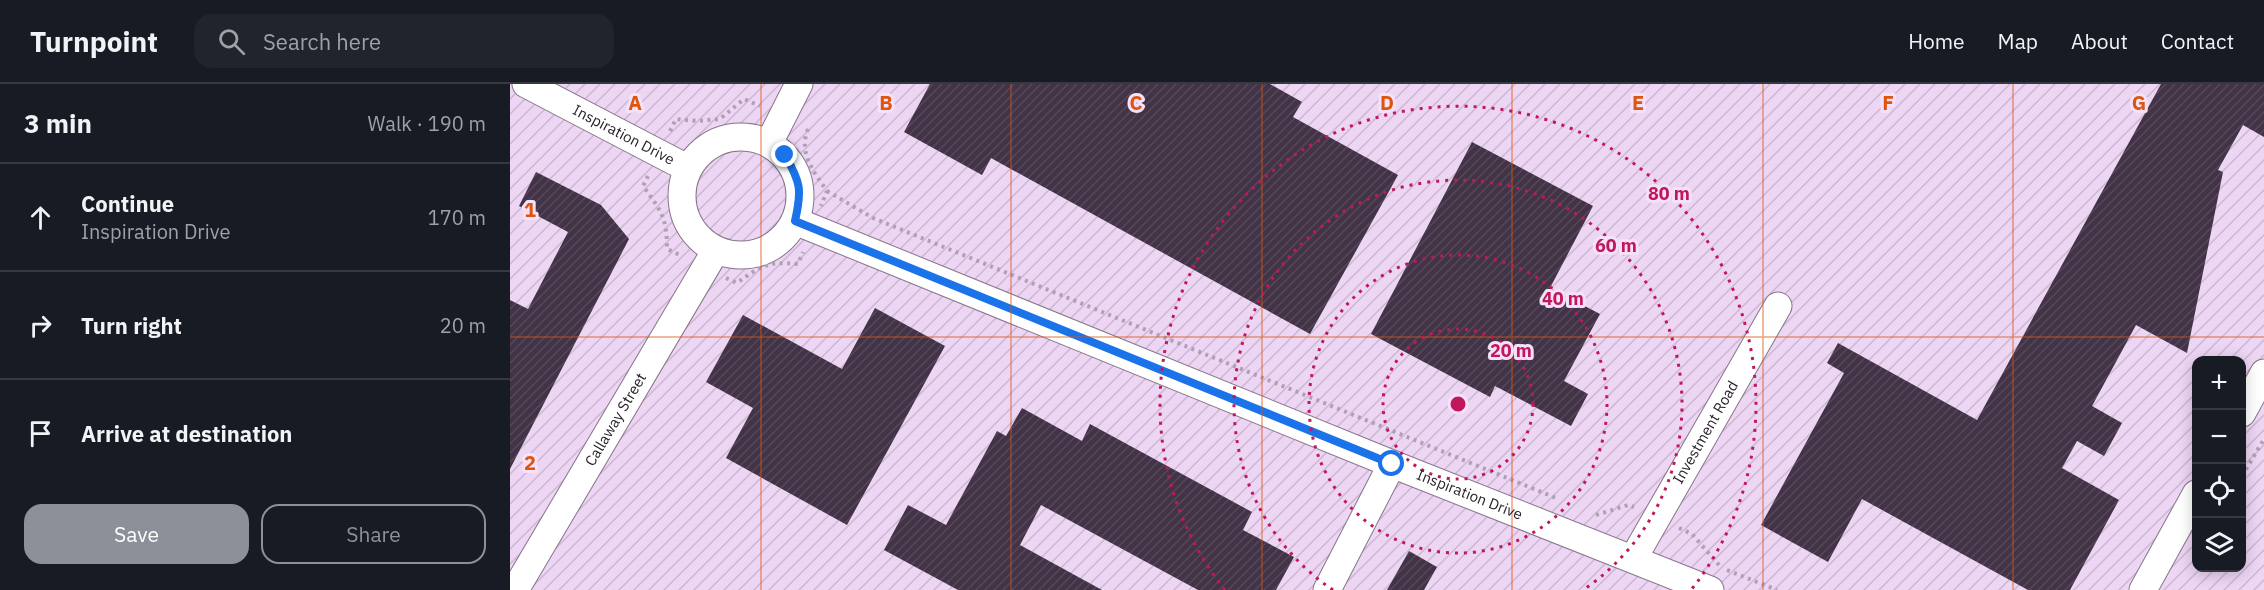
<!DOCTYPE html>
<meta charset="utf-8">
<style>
body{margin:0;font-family:"IBM Plex Sans",sans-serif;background:#20242c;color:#f1f3f6}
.controls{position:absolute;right:18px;bottom:18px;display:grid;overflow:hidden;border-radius:12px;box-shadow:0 3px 15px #0003}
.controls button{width:54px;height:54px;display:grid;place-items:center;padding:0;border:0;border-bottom:2px solid #363941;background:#171b24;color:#f1f3f6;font:30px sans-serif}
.stop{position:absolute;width:18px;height:18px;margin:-14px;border:4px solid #1a73e8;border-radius:50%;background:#fff}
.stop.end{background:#1a73e8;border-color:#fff;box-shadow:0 2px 6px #0008}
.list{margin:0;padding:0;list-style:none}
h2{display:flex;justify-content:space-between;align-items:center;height:78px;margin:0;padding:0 24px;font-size:26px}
h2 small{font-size:20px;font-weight:400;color:#9ea1a6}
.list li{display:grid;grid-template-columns:39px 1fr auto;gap:18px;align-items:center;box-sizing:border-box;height:108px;padding:0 24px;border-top:2px solid #363941}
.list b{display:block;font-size:22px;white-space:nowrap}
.list p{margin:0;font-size:20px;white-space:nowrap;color:#9ea1a6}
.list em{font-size:20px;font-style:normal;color:#9ea1a6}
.actions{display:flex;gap:12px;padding:18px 24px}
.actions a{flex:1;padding:14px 0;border:2px solid #8c9099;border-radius:18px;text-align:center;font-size:21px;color:#8c9099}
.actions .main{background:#8c9099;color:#fff}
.icon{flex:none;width:33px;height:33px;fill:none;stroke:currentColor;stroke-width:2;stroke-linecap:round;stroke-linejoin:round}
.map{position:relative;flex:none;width:1754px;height:506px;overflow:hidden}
header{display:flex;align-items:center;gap:36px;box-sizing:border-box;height:84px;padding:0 30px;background:#171b24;border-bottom:2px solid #363941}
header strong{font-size:28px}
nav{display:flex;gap:33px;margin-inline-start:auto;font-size:21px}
.search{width:420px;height:54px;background:#20242c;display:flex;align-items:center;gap:15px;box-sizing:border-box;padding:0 21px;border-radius:18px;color:#9ea1a6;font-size:22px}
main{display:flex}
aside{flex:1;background:#171b24}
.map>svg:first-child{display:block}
.industrial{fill:url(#industrial-furrows);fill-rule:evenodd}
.building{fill:url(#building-hatch)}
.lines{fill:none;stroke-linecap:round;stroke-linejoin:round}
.minor-casing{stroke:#86758a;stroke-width:29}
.path{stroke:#afa1b3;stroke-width:4;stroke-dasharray:3 4.5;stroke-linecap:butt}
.minor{stroke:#fff;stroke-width:27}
.route{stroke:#1a73e8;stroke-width:8}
.grid{fill:none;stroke:#de560e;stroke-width:1.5;stroke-opacity:0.55}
.ring{fill:none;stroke:#c2185b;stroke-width:3;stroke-dasharray:3 6}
.labels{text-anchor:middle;stroke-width:6;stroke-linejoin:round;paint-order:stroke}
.street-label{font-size:15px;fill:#2a232c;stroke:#f5e2fa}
.grid-label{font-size:20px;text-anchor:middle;font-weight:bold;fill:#de560e;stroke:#f5e2fa;stroke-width:6;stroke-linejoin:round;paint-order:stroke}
.centre{fill:#c2185b;stroke:#f5e2fa;stroke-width:3}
.ring-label{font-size:18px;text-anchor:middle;font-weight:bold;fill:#c2185b;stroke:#f5e2fa;stroke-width:6;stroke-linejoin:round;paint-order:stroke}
</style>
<header>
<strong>Turnpoint</strong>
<div class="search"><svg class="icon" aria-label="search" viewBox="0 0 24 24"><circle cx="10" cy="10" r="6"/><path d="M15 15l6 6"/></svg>Search here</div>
<nav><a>Home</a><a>Map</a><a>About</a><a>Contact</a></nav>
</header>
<main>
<aside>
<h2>3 min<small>Walk · 190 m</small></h2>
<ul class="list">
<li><svg class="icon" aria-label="ahead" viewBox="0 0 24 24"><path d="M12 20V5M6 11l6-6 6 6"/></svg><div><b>Continue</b><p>Inspiration Drive</p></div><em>170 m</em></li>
<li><svg class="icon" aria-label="right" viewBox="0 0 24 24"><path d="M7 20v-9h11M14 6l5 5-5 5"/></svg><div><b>Turn right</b></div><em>20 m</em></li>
<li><svg class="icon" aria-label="arrive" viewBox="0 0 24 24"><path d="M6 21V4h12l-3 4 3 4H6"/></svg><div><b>Arrive at destination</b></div></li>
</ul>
<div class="actions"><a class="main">Save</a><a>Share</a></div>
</aside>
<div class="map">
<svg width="1754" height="506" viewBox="0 0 1754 506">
<defs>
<pattern id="industrial-furrows" width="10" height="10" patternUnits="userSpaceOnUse" patternTransform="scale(1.5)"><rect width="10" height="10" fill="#edd5f4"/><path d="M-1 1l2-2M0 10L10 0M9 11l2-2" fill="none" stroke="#cbb7d1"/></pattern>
<pattern id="building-hatch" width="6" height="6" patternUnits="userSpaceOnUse" patternTransform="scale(1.5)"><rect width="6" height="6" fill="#423346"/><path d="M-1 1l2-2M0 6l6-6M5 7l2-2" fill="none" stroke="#554858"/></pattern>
</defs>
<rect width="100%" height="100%" fill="#f5e2fa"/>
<path class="industrial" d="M 0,0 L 1754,0 L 1754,506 L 0,506 ZM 1686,276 L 1732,276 L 1732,484 L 1686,484 Z"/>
<g class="building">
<path d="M 420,0 L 760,0 L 792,18 L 783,33 L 888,91 L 800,250 L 481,74 L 472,91 L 394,48 Z"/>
<path d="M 1651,0 L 1754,0 L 1754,53 L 1733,41 L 1708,86 L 1713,88 L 1677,269 L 1626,241 L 1582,322 L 1612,339 L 1594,372 L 1567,357 L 1552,384 L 1609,416 L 1560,506 L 1518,506 L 1352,415 L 1318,478 L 1251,441 L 1334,289 L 1317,279 L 1328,259 L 1467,336 Z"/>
<path d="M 962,58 L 1083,122 L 1040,204 L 1090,230 L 1054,297 L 1078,310 L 1061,342 L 985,302 L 980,313 L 861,250 Z"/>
<path d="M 26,88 L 91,121 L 119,155 L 0,385 L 0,216 L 18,225 L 58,148 L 9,122 Z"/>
<path d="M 365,224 L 435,262 L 337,441 L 216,374 L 243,324 L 196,298 L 233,231 L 332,285 Z"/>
<path d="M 512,324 L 572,357 L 580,340 L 742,428 L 733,446 L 784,473 L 766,506 L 688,506 L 531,421 L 510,461 L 592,506 L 448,506 L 374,466 L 398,421 L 436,441 L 487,347 L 496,352 Z"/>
<path d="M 899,467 L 927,483 L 914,506 L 877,506 Z"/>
</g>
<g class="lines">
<defs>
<g id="minor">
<path id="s1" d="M 16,0 L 177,84"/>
<circle cx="231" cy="112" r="59"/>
<path d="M 259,59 L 289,0"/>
<path id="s2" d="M 285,137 L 882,380 L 1200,506"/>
<path d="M 1732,329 L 1754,289"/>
<path id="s3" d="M 1123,475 L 1268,222"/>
<path id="s4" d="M 5,506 L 206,166"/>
<path d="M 817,506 L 882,380"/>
<path d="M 1633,506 L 1686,410"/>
</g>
</defs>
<use href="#minor" class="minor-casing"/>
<g class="path">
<path d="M 298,45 C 288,69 304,88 317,107 L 311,122"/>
<path d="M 160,47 L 166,35 L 187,37 L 210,35 L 234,15 L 250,22"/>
<path d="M 138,92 L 133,102 C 151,127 157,133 157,165 L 172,172"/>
<path d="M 317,107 L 363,134 L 1046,414"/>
<path d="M 216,194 L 227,199 C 251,182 257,177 288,180 L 293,168"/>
<path d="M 1732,392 L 1754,355"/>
<path d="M 1086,431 L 1118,421 L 1124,423"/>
<path d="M 1169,444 L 1182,450 L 1209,481"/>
<path d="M 1217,486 L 1267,506"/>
</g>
<use href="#minor" class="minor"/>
</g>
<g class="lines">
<path class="route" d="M 275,71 C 291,99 292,106 285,137 L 882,380"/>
</g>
<path class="grid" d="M 251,0 L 251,506M 501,0 L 501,506M 752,0 L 752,506M 1002,0 L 1002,506M 1253,0 L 1253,506M 1503,0 L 1503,506M 0,253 L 1754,253"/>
<g class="ring">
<circle cx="948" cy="320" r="75"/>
<circle cx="948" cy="320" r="149"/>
<path d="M823 506A224 224 0 1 1 1073 506"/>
<path d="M715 506A298 298 0 1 1 1181 506"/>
</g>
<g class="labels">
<g class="street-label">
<text dy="5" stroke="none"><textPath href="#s1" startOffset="110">Inspiration Drive</textPath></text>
<text dy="5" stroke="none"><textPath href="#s4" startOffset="198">Callaway Street</textPath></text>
<text dy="5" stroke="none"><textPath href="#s3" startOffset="146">Investment Road</textPath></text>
<text dy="5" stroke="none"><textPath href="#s2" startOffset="728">Inspiration Drive</textPath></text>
</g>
</g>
<g class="grid-label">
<text x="125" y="26">A</text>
<text x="376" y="26">B</text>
<text x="626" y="26">C</text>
<text x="877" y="26">D</text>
<text x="1128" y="26">E</text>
<text x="1378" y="26">F</text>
<text x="1629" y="26">G</text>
<text x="20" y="133">1</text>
<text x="20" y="386">2</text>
</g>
<circle cx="948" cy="320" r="9" class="centre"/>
<g class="ring-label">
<text x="1159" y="116">80 m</text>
<text x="1106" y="168">60 m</text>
<text x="1053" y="221">40 m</text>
<text x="1001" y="273">20 m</text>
</g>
</svg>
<div class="controls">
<button>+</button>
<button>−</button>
<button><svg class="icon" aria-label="locate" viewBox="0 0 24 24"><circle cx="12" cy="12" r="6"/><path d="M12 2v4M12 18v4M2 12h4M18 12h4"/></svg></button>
<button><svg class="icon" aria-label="layers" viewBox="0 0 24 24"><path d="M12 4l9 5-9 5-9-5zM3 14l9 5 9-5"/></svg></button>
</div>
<div class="stop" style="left:882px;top:380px"></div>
<div class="stop end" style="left:275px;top:71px"></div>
</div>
</main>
